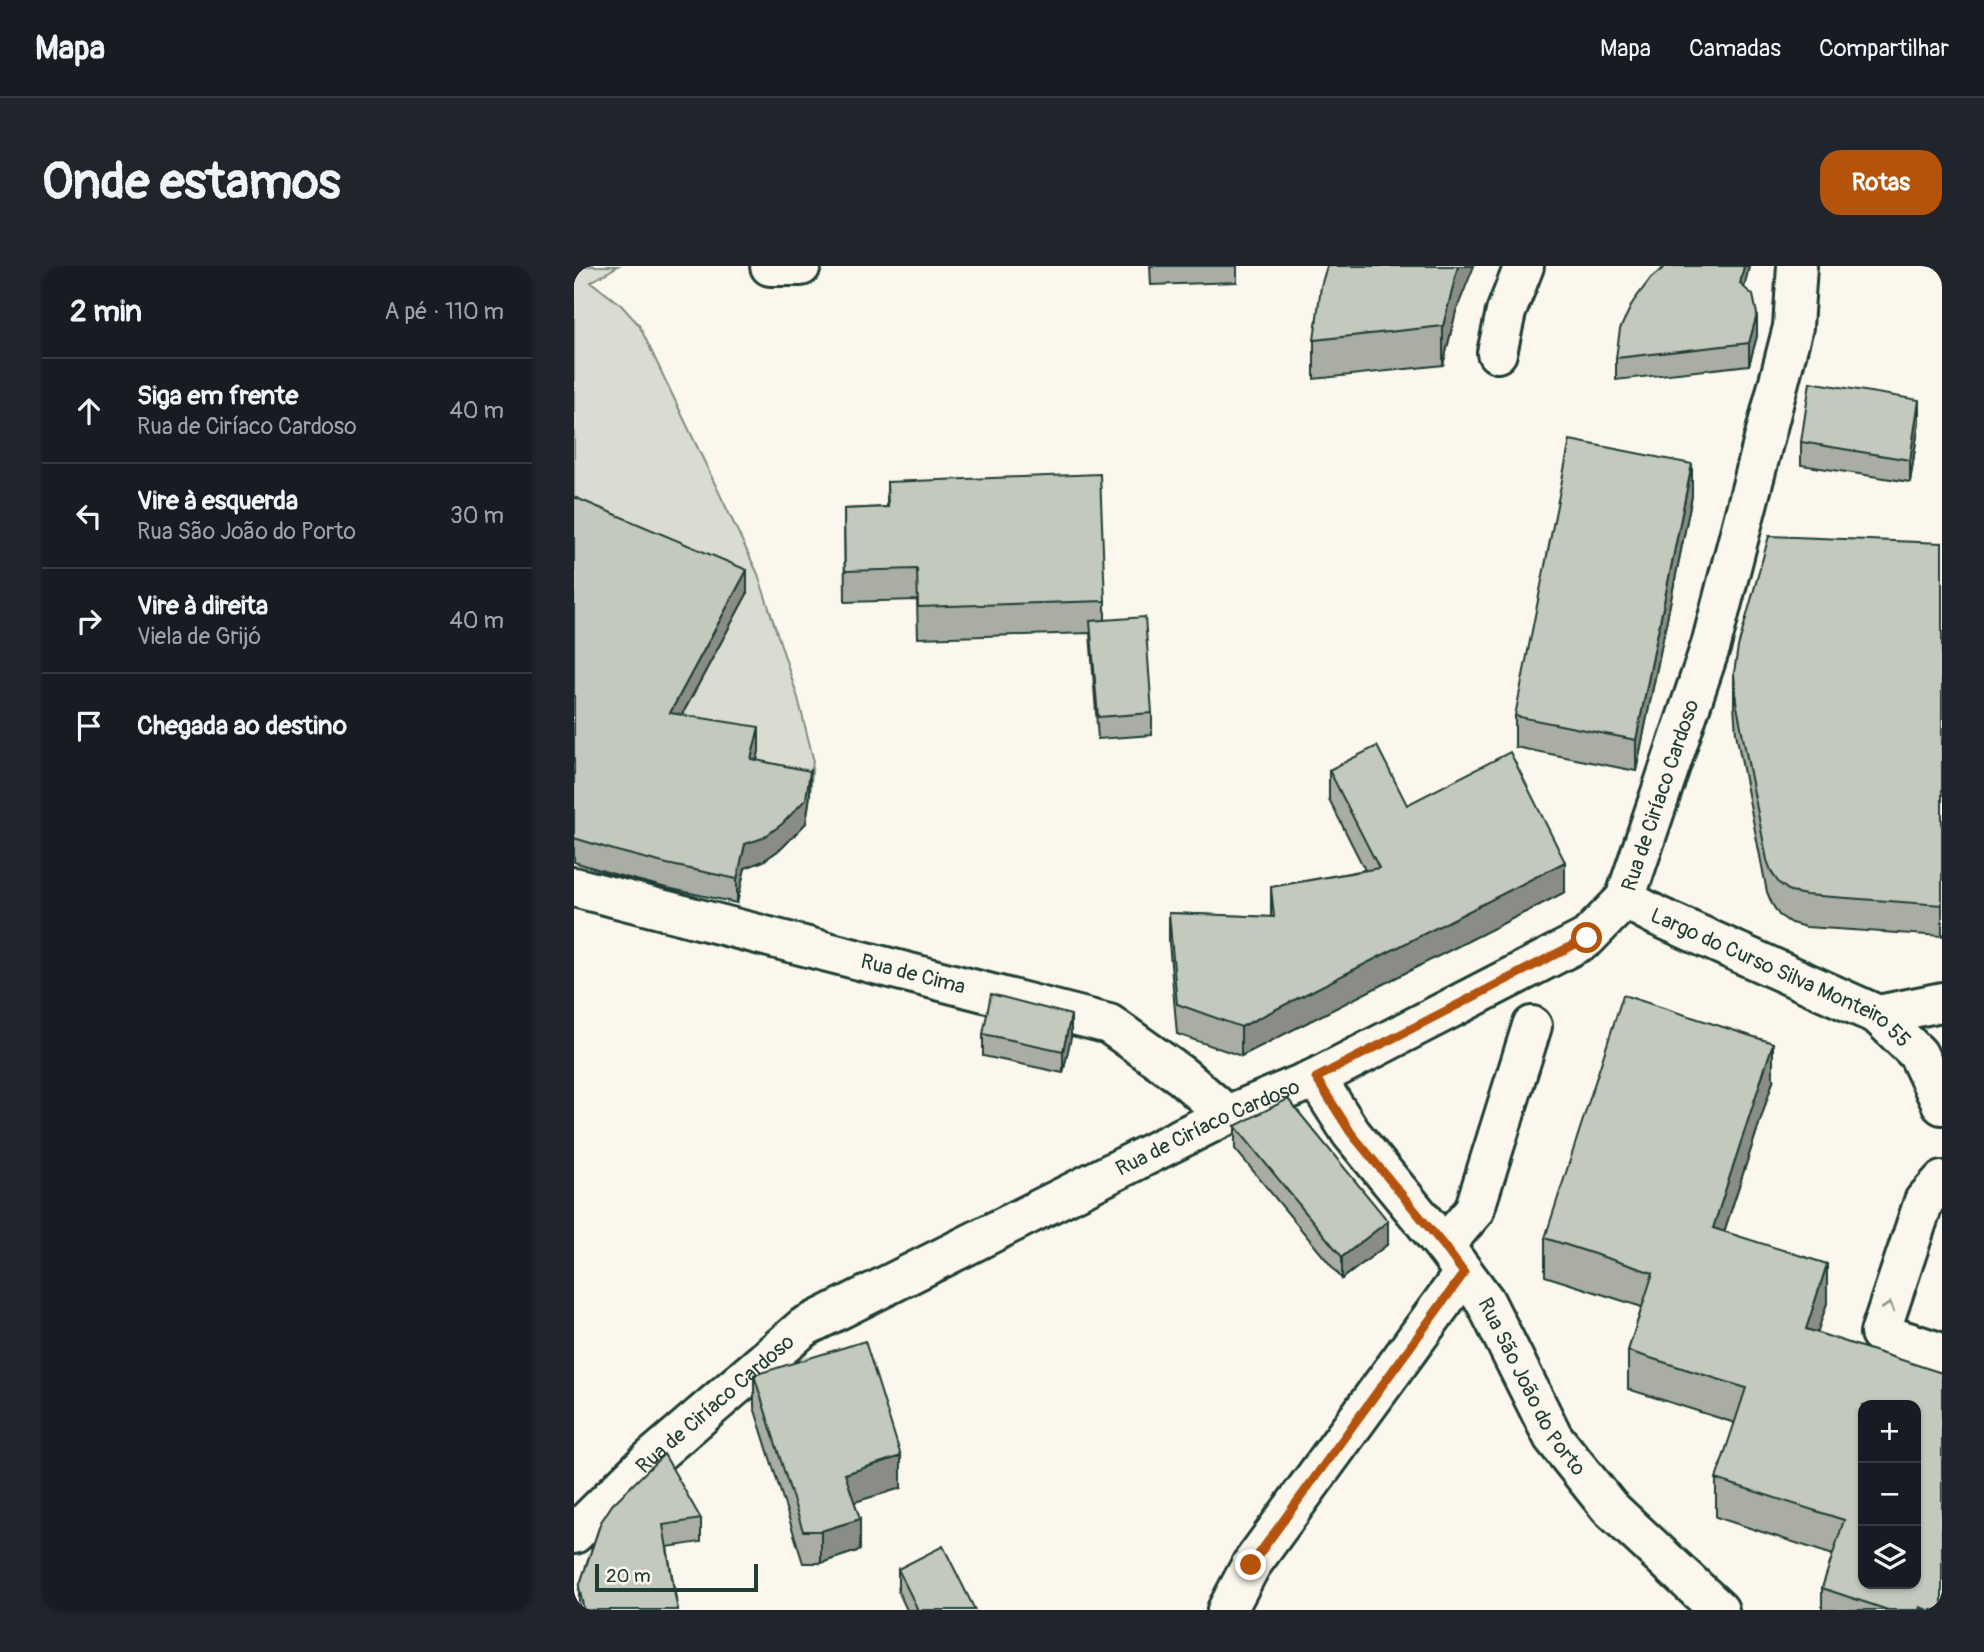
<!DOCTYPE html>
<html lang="pt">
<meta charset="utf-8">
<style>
body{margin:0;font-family:Pangolin,sans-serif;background:#20242c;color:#f1f3f6}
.controls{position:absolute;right:21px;bottom:21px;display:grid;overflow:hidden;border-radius:14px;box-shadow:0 2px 5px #0004}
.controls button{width:63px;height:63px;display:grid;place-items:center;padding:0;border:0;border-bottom:2px solid #363941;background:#171b24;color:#f1f3f6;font:35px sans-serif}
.scale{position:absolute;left:21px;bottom:18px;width:163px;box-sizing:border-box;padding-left:7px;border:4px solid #1f3d34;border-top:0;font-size:19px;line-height:24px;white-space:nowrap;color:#1f3d34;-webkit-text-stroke:5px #fbf7ec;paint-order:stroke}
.stop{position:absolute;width:21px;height:21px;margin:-16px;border:5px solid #b45309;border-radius:50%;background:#fff}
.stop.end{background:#b45309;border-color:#fff;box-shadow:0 2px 7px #0008}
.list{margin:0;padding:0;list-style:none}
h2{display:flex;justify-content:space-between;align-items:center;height:91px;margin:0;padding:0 28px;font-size:30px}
h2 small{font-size:23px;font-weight:400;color:#9ea1a6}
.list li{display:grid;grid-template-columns:46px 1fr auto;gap:21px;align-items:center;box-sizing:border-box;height:105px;padding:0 28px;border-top:2px solid #363941}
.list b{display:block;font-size:26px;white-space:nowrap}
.list p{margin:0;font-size:23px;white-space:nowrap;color:#9ea1a6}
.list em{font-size:23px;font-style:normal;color:#9ea1a6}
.icon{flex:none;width:38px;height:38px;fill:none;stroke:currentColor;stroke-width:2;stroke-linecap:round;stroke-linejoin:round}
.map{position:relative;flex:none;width:1368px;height:1344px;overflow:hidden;border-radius:21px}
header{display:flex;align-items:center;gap:42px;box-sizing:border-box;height:98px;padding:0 35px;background:#171b24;border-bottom:2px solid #363941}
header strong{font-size:33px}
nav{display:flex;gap:38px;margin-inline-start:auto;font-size:24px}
.intro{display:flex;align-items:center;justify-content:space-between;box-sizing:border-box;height:168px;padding:0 42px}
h1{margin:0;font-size:49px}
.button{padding:18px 32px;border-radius:21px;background:#b45309;color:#fff;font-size:24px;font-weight:700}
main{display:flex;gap:42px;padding:0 42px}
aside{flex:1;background:#171b24;border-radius:21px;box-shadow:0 2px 5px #0004}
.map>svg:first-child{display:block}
.green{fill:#dbdcd1;stroke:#7d8c82;stroke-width:2}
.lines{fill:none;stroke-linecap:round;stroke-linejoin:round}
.minor-casing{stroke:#1f3d34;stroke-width:44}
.minor{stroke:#fbf7ec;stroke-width:38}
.wall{fill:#a9ada3;stroke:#1f3d34;stroke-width:2}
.shaded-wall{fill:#898d85;stroke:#1f3d34;stroke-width:2}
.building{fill:#c4c9be;stroke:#1f3d34;stroke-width:2;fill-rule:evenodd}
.oneway{stroke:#8d9a90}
.route{stroke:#b45309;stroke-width:9}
.labels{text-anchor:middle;stroke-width:5;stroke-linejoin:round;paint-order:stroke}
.street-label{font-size:21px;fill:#1f3d34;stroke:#fbf7ec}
</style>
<header>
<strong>Mapa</strong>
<nav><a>Mapa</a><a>Camadas</a><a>Compartilhar</a></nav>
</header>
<div class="intro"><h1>Onde estamos</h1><a class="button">Rotas</a></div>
<main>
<aside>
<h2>2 min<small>A pé · 110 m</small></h2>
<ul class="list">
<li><svg class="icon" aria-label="ahead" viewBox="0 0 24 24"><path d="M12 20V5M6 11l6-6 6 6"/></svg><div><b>Siga em frente</b><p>Rua de Ciríaco Cardoso</p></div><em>40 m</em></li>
<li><svg class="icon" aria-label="left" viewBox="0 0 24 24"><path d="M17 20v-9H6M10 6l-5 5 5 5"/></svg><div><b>Vire à esquerda</b><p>Rua São João do Porto</p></div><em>30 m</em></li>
<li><svg class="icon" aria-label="right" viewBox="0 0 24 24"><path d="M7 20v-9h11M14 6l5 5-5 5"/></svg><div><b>Vire à direita</b><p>Viela de Grijó</p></div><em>40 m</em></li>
<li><svg class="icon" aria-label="arrive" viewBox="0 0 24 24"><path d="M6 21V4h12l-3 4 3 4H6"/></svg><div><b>Chegada ao destino</b></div></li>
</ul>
</aside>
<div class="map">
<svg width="1368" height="1344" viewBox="0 0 1368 1344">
<rect width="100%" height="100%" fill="#fbf7ec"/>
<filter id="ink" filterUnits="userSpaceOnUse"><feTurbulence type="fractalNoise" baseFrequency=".0143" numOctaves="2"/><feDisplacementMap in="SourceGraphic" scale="14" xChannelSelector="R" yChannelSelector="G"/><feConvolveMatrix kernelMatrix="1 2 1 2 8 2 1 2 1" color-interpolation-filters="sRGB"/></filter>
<g filter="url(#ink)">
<path class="green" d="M 0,0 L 44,0 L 17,16 L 47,39 L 65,59 L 184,308 L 224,432 L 239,492 L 236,529 L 31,606 L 0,596 Z"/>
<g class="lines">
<defs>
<g id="minor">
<path d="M 196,0 L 227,0"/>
<path d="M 923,87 L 932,46 L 950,0"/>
<path id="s1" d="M 0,621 L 535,758 L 608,810 L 653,849"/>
<path id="s2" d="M 1051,633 L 1083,650 L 1304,749 L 1344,788 L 1368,839"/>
<path d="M 1304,749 L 1368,736"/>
<path id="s3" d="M 742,812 L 777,867 L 870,980 L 911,1035 L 979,1171 L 1035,1241 L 1145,1344"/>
<path d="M 1368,915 L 1350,935 L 1306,1067 L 1368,1087"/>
<path d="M 870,980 L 900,945 L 958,760"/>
<path id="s4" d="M 0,1268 L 71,1198 L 230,1061 L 653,849 L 742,812 L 1013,672 L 1051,633 L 1137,379 L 1219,61 L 1223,0"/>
<path d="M 653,1344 L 677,1299 L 890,1007"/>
</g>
</defs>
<use href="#minor" class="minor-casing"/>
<use href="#minor" class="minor"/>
</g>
<g class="wall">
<path d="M 576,0 L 663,0 L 663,16 L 577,19 Z"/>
<path d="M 1175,0 L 1170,21 L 1183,70 L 1175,99 L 1042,114 L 1042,92 Z"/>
<path d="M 896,7 L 882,45 L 869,99 L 740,113 L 740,74 Z"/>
<path d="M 1345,156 L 1336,216 L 1227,199 L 1227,176 Z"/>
<path d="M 313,216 L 531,335 L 531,354 L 578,447 L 578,469 L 524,473 L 516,367 L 344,372 L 343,334 L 271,336 L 270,243 L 313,241 Z"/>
<path d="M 1118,230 L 1062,505 L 941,481 L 941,450 Z"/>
<path d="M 0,231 L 173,328 L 108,449 L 185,485 L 183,494 L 236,529 L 232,557 L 208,582 L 189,595 L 171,602 L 163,637 L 93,622 L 43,609 L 0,596 Z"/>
<path d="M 1368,277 L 1368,670 L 1232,661 L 1217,657 L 1205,649 L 1198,638 L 1193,626 L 1162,467 L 1160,439 L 1160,407 Z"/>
<path d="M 755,504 L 833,539 L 991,626 L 667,790 L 603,768 L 595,676 L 595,647 L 697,651 L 697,621 L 791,604 L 755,533 Z"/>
<path d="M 409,768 L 497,771 L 489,807 L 409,790 Z"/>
<path d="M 1199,815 L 1150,966 L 1253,1037 L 1243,1066 L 1368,1344 L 1248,1344 L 1248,1322 L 1259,1289 L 1142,1251 L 1142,1213 L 1161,1157 L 1054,1123 L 1054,1085 L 1068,1041 L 971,1010 L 971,972 Z"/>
<path d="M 661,860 L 814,978 L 768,1013 L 661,883 Z"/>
<path d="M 180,1109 L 327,1222 L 280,1236 L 286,1284 L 247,1297 L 229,1297 L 180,1141 Z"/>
<path d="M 127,1253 L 127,1276 L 93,1281 L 104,1344 L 5,1344 L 5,1321 L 27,1256 Z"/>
<path d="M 324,1303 L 401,1344 L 333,1344 L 324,1325 Z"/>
</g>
<g class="shaded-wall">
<path d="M 884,0 L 900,0 L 882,45 L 869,99 L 869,60 Z"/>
<path d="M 1170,0 L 1175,0 L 1166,40 L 1166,18 Z"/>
<path d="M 1183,48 L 1183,70 L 1175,99 L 1175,77 Z"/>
<path d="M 1345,134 L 1345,156 L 1336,216 L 1336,194 Z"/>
<path d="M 1118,198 L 1118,230 L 1062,505 L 1062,474 Z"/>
<path d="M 173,304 L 173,328 L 96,471 L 96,447 Z"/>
<path d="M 185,461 L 185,485 L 177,517 L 177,493 Z"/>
<path d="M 236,505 L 236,529 L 232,557 L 208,582 L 189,595 L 171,602 L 163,637 L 163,613 L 171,578 Z"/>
<path d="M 991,596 L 991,626 L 667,790 L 667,761 Z"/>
<path d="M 497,749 L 497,771 L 489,807 L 489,785 Z"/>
<path d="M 1199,777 L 1199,815 L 1139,1000 L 1139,962 Z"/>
<path d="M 814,955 L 814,978 L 768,1013 L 768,991 Z"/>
<path d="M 1253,998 L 1253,1037 L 1232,1101 L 1232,1063 Z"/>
<path d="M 327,1190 L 327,1222 L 271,1239 L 271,1208 Z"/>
<path d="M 286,1253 L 286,1284 L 247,1297 L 247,1265 Z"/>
</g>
<g class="building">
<path d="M 753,0 L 884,0 L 869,60 L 740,74 L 747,20 Z"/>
<path d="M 1092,0 L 1170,0 L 1166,18 L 1179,29 L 1183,48 L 1175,77 L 1042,92 L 1046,63 L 1059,36 L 1077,12 Z"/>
<path d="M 1236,116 L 1345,134 L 1336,194 L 1227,176 Z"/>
<path d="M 996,174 L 1118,198 L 1062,474 L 941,450 Z"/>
<path d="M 526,208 L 531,335 L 344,341 L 343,303 L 271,305 L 270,243 L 314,241 L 313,216 Z"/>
<path d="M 0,231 L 173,304 L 96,447 L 185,461 L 177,493 L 236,505 L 232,533 L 208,558 L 189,572 L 171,578 L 163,613 L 93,598 L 43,585 L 0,572 Z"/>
<path d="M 1195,270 L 1368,277 L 1368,639 L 1232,629 L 1217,626 L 1205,617 L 1198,607 L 1193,594 L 1162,435 L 1160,407 L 1164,381 Z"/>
<path d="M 571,351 L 578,447 L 524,451 L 516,355 Z"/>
<path d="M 803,480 L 833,539 L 936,486 L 991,596 L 667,761 L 603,738 L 595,647 L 700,651 L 697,621 L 805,602 L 755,504 Z"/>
<path d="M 417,728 L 497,749 L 489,785 L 409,768 Z"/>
<path d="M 1049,729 L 1199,777 L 1139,962 L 1253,998 L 1232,1063 L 1368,1107 L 1368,1344 L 1354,1344 L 1346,1341 L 1345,1344 L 1314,1344 L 1248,1322 L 1270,1254 L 1142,1213 L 1172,1122 L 1054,1085 L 1079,1007 L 971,972 ZM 1289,1139 L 1342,1139 L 1342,1318 L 1289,1318 Z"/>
<path d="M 714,833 L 814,955 L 768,991 L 661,860 Z"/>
<path d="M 291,1075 L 327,1190 L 271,1208 L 286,1253 L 247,1265 L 229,1265 L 180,1109 Z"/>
<path d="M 90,1188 L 127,1253 L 89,1259 L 101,1330 L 104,1344 L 10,1344 L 5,1321 L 27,1256 L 38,1239 Z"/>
<path d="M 369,1280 L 401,1344 L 344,1344 L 324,1303 Z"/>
</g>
<defs><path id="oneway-chevron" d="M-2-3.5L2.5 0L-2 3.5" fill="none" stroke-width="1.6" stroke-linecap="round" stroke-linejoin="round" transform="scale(1.75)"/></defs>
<use class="oneway" href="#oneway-chevron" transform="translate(1315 1041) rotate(-72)"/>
</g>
<g class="lines" filter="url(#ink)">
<path class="route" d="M 677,1299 L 890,1007 L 870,980 L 777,867 L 742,812 L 1013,672"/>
</g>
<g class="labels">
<g class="street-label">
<text dy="7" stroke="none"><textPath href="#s4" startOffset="1348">Rua de Ciríaco Cardoso</textPath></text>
<text dy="7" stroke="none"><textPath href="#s1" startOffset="350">Rua de Cima</textPath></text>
<text dy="7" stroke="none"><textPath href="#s2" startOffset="175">Largo do Curso Silva Monteiro 55</textPath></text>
<text dy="7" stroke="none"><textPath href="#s4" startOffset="760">Rua de Ciríaco Cardoso</textPath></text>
<text dy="7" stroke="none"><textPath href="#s3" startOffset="378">Rua São João do Porto</textPath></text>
<text dy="7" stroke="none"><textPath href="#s4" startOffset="192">Rua de Ciríaco Cardoso</textPath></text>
</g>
</g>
</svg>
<div class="controls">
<button>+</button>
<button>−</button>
<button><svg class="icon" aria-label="layers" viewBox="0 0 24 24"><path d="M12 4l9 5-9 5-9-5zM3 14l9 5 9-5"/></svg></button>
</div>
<div class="scale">20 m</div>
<div class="stop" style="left:1013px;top:672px"></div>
<div class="stop end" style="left:677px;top:1299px"></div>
</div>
</main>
